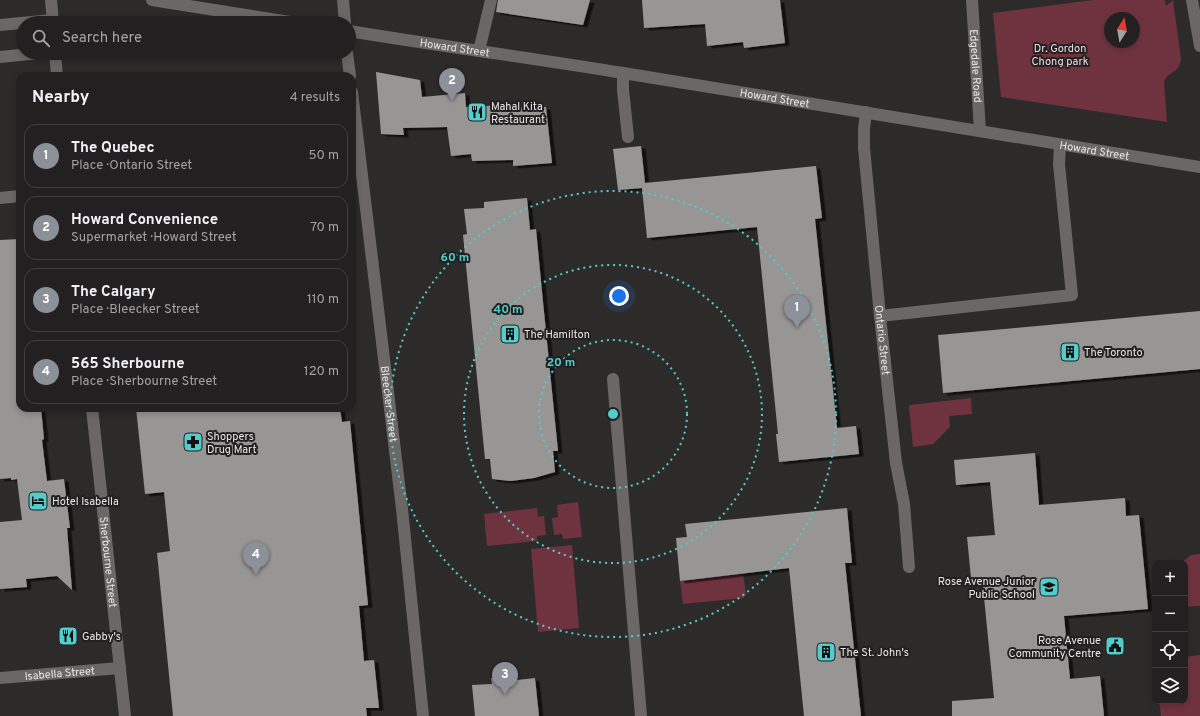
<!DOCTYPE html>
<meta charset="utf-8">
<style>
body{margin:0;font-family:Overpass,sans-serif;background:#2e2d2d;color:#f1f3f6}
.controls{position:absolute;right:12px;bottom:12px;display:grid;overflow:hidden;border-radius:8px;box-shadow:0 2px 6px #0003}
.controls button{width:36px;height:36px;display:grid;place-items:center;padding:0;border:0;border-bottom:1px solid #3f3e3e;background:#222020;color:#f1f3f6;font:20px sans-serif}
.compass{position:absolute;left:1104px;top:12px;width:36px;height:36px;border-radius:50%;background:#222020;box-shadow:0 2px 6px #0003;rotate:11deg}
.you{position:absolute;left:619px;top:296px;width:14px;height:14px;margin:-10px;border:3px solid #fff;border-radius:50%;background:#1a73e8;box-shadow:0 0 0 6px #1a73e833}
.badge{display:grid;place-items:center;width:26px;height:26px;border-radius:50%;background:#8c9099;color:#fff;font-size:13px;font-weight:700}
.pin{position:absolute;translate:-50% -33px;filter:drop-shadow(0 1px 2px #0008)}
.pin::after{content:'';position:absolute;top:21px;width:14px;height:12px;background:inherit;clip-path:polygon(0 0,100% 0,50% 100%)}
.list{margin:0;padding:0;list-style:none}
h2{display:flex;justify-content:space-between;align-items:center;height:52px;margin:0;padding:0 16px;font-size:17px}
h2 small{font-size:13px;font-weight:400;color:#a2a3a5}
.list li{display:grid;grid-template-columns:26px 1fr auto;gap:12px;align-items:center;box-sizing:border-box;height:64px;margin:0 8px 8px;padding:0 8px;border:1px solid #3f3e3e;border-radius:12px}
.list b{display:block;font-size:15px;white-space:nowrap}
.list p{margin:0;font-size:13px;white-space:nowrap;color:#a2a3a5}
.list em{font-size:13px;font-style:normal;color:#a2a3a5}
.icon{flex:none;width:22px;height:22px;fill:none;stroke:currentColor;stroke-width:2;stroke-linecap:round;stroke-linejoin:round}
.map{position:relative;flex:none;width:1200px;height:716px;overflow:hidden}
.search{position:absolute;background:#222020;box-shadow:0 2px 6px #0003;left:16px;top:16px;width:340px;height:44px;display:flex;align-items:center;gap:10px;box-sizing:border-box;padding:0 14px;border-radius:22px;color:#a2a3a5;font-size:15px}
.panel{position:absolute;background:#222020;box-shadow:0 2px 6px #0003;left:16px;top:72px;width:340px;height:340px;border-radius:12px}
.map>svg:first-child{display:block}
.green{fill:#6f333f;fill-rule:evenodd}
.building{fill:#989595;filter:url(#shadow)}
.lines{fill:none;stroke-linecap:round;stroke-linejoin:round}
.service{stroke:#6b6767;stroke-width:12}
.minor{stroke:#6b6767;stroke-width:12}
.tertiary{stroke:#6b6767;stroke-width:12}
.ring{fill:none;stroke:#53cdcb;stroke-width:2;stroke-dasharray:2 4}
.labels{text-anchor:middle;stroke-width:4;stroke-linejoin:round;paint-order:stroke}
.street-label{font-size:11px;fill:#e8e6e7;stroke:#232021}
.park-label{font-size:11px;fill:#f1dbdd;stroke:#232021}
.poi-label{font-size:11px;fill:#e8e6e7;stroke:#232021;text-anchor:start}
.centre{fill:#53cdcb;stroke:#232021;stroke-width:2}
.ring-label{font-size:12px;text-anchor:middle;font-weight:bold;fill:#53cdcb;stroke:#232021;stroke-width:4;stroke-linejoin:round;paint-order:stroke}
</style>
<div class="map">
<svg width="1200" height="716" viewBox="0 0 1200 716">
<defs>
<filter id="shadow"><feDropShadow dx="4.5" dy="2.5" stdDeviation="0" flood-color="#0009"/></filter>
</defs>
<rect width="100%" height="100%" fill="#2d2a2a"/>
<g class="green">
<path d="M 1093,0 L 1165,0 L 1166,6 L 1173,0 L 1181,59 C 1179,75 1168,70 1164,82 L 1167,122 L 1001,97 L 993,13 ZM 1110,18 L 1134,18 L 1134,42 L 1110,42 Z"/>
<path d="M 971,398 L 972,414 L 949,416 L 950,427 L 933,444 L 913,447 L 909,407 L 910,405 Z"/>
<path d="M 578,502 L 582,537 L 563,539 L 562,534 L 554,535 L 552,518 L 558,517 L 557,505 Z"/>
<path d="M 537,508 L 538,517 L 544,516 L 546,535 L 537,536 L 537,541 L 487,546 L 484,514 Z"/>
<path d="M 572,545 L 579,628 L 538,632 L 531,549 Z"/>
<path d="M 1200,554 L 1200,606 L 1185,607 L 1185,563 L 1181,563 L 1191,555 Z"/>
<path d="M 743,573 L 746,595 L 743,598 L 683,604 L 680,581 Z"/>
<path d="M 1200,655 L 1200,716 L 1161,716 L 1159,701 L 1185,701 L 1185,657 Z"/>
</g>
<g class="building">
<path d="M 498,0 L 590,0 L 583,25 L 496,12 Z"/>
<path d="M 642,0 L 780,0 L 785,43 L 744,48 L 743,42 L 707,46 L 705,24 L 644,28 Z"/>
<path d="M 376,72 L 420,80 L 422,97 L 465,93 L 466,107 L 505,105 L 506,108 L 546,107 L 552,163 L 513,166 L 513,160 L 472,161 L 471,154 L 451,156 L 447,127 L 403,128 L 404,135 L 381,134 Z"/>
<path d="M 641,146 L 645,183 L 816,166 L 822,218 L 815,219 L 837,428 L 856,426 L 859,454 L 779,462 L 776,434 L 778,434 L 757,227 L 647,238 L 642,188 L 618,190 L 613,149 Z"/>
<path d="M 527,198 L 530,230 L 536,229 L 543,302 L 558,451 L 553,451 L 555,472 L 534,478 L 511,481 L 492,479 L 490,459 L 485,459 L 463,235 L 467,234 L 464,209 L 484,208 L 484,202 Z"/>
<path d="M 20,239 L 20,408 L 41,408 L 44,439 L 42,440 L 47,481 L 64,479 L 70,528 L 67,528 L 72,590 L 57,576 L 26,579 L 27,587 L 0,589 L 0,522 L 22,520 L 17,479 L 11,480 L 11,478 L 0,479 L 0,240 Z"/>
<path d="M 1200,311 L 1200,369 L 943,393 L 938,335 Z"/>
<path d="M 136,408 L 340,408 L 342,422 L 350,421 L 368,605 L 359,606 L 364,661 L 374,660 L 379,708 L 366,708 L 367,716 L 173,716 L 157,553 L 170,551 L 164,492 L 145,494 Z"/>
<path d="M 1035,453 L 1039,505 L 1125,498 L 1126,516 L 1139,515 L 1148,609 L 1064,616 L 1070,679 L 1100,676 L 1104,716 L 952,716 L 952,701 L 994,698 L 982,577 L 971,578 L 967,537 L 995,535 L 990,482 L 956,485 L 954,460 Z"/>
<path d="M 847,508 L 852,563 L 845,563 L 861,716 L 804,716 L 789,568 L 680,581 L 676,538 L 687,537 L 685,524 Z"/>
<path d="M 517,676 L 517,680 L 535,678 L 539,716 L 475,716 L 472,685 L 492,684 L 491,678 Z"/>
</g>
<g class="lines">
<g class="service">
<path d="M 343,0 L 345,23"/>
<path d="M 0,25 L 52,20"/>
<path d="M 0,57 L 40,53"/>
<path d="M 623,73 L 623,90 L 628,137"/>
<path d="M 880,316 L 1072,295 L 1059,164 L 1060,145"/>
<path d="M 613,379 L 641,716"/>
</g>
<g class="minor">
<path d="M 152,0 L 296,23"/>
<path id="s1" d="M 972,0 L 980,131"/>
<path d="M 1192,0 L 1200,46"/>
<path id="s2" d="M 349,31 C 440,46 532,58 623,73 C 815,104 1007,137 1200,167"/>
<path d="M 479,51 L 491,0"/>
<path d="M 347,53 L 350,76"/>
<path id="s3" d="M 352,92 L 402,509 L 423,716"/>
<path id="s4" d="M 866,112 L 864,129 L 864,148 L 880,316 L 896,463 L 904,504 L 909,567"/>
<path d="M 0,198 L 20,196"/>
<path id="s5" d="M 0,678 L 120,668"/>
</g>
<g class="tertiary">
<path d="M 51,0 L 53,23"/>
<path d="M 55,53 L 57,76"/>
<path id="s6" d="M 92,408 L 125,716"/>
</g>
</g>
<g class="ring">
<circle cx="613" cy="414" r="74"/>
<circle cx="613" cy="414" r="149"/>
<circle cx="613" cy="414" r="223"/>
</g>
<defs>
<symbol id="restaurant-square" viewBox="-11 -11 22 22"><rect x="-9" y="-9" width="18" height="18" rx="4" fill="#53cdcb" stroke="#232021"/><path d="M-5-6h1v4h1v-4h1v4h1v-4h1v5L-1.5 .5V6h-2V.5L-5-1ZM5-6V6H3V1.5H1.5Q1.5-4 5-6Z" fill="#111"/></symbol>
<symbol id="building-square" viewBox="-11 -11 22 22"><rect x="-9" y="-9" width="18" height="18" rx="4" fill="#53cdcb" stroke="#232021"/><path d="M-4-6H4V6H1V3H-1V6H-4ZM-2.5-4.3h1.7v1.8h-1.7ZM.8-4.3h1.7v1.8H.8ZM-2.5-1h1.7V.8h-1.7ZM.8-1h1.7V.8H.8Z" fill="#111"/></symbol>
<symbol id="pharmacy-square" viewBox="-11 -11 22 22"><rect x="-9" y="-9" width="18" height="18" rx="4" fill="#53cdcb" stroke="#232021"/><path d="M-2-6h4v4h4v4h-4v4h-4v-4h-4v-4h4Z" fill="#111"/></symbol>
<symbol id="hotel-square" viewBox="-11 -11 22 22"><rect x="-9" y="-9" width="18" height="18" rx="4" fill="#53cdcb" stroke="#232021"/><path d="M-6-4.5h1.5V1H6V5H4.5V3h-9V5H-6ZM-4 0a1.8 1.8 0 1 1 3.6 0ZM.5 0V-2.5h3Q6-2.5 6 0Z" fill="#111"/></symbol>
<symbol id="school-square" viewBox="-11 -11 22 22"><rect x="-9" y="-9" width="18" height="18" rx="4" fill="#53cdcb" stroke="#232021"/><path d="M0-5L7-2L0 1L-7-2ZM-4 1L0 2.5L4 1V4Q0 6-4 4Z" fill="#111"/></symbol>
<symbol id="civic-square" viewBox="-11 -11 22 22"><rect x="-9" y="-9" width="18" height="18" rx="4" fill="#53cdcb" stroke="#232021"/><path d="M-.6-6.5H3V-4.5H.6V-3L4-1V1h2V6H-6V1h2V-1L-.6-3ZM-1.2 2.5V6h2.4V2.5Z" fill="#111"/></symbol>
</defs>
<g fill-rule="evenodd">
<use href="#restaurant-square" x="466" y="101" width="22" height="22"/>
<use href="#building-square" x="499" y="323" width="22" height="22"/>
<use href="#building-square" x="1059" y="341" width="22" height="22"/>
<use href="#pharmacy-square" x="182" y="431" width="22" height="22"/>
<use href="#hotel-square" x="27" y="490" width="22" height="22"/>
<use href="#school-square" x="1038" y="576" width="22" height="22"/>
<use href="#restaurant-square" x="57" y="625" width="22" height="22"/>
<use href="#civic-square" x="1104" y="635" width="22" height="22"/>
<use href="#building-square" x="815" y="641" width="22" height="22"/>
</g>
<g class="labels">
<g class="street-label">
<text dy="4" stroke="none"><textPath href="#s2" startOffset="107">Howard Street</textPath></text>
<text dy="4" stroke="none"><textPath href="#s1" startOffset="66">Edgedale Road</textPath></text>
<text dy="4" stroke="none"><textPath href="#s2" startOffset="431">Howard Street</textPath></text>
<text dy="4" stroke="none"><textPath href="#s2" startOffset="755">Howard Street</textPath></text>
<text dy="4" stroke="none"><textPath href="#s4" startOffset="229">Ontario Street</textPath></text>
<text dy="4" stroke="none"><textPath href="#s3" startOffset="314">Bleecker Street</textPath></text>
<text dy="4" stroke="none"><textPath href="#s6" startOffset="155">Sherbourne Street</textPath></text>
<text dy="4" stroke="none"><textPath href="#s5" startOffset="60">Isabella Street</textPath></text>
</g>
<g class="park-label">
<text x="1060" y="52">Dr. Gordon<tspan x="1060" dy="13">Chong park</tspan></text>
</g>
<g class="poi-label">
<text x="491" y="110">Mahal Kita<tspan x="491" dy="13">Restaurant</tspan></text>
<text x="524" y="338">The Hamilton</text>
<text x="1084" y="356">The Toronto</text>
<text x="207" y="440">Shoppers<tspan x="207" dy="13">Drug Mart</tspan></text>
<text x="52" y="505">Hotel Isabella</text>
<text x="1035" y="585" text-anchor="end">Rose Avenue Junior<tspan x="1035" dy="13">Public School</tspan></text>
<text x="82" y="640">Gabby's</text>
<text x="1101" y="644" text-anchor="end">Rose Avenue<tspan x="1101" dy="13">Community Centre</tspan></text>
<text x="840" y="656">The St. John's</text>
</g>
</g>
<circle cx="613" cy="414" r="6" class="centre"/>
<g class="ring-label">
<text x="455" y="261">60 m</text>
<text x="508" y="313">40 m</text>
<text x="561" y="366">20 m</text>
</g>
</svg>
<div class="controls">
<button>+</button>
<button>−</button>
<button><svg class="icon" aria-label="locate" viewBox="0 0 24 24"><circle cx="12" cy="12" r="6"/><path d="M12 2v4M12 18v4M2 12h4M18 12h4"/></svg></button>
<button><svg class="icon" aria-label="layers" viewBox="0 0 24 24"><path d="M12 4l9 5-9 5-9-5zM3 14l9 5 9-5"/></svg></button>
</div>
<svg class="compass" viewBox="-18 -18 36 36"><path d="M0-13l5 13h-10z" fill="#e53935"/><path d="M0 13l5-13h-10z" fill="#a2a3a5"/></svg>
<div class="you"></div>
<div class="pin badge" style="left:797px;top:328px">1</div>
<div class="pin badge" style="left:452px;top:101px">2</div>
<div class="pin badge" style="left:505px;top:695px">3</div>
<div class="pin badge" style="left:256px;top:575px">4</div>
<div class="search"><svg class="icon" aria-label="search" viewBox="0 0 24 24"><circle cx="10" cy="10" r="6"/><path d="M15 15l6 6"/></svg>Search here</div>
<section class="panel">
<h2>Nearby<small>4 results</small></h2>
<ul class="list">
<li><span class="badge">1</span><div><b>The Quebec</b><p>Place · Ontario Street</p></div><em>50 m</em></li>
<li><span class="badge">2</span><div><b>Howard Convenience</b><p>Supermarket · Howard Street</p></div><em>70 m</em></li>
<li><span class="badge">3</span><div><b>The Calgary</b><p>Place · Bleecker Street</p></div><em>110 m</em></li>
<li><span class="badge">4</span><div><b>565 Sherbourne</b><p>Place · Sherbourne Street</p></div><em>120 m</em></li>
</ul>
</section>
</div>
